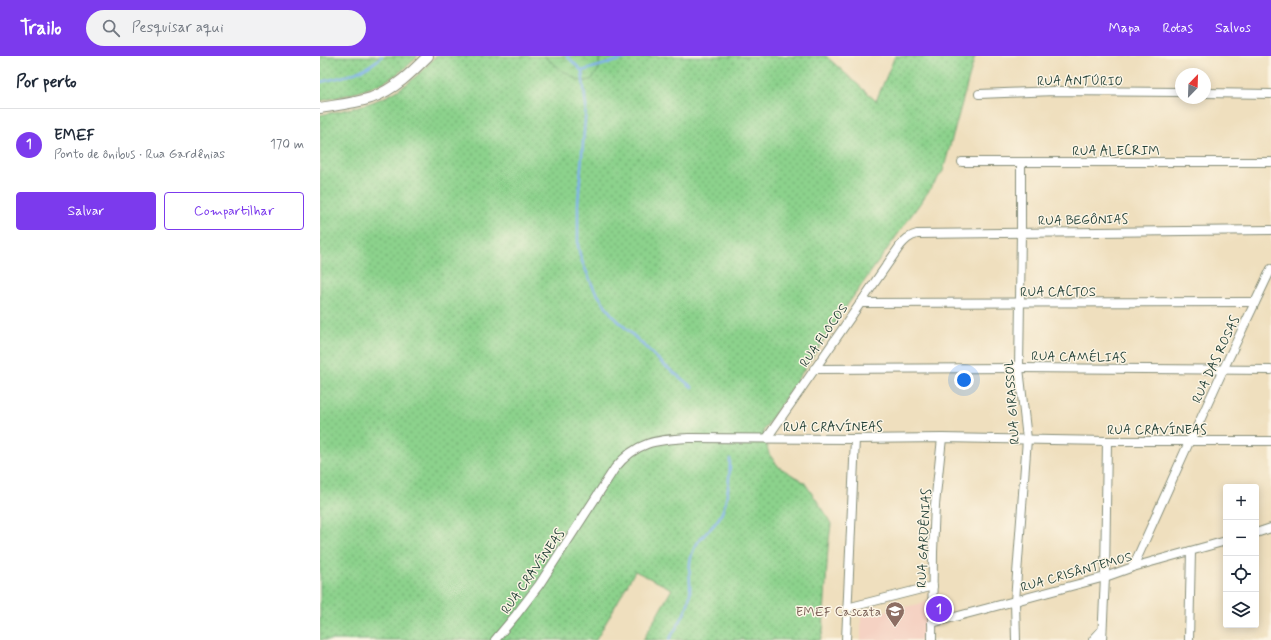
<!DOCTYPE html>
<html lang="pt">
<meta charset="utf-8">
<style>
body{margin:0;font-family:Mynerve,sans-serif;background:#f2f2f3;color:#1f2937}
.controls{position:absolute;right:12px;bottom:12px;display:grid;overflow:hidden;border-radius:4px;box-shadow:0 2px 10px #0003}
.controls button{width:36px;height:36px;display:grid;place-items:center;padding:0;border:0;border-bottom:1px solid #e0e1e3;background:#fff;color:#1f2937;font:20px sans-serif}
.compass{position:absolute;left:855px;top:12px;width:36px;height:36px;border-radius:50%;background:#fff;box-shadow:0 2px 10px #0003;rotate:23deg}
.you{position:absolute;left:644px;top:324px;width:14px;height:14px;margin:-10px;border:3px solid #fff;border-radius:50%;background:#1a73e8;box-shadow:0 0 0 6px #1a73e833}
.badge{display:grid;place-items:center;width:26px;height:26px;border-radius:50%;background:#7c3aed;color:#fff;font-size:13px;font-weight:700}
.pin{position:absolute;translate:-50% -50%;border:2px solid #fff;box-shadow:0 1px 4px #0006}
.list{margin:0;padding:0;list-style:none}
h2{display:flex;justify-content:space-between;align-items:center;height:52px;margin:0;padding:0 16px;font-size:17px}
h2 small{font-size:13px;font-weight:400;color:#747a83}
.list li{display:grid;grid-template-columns:26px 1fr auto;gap:12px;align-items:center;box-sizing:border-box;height:72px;padding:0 16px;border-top:1px solid #e0e1e3}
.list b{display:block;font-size:15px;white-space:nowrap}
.list p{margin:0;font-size:13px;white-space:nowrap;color:#747a83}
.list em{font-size:13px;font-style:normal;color:#747a83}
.actions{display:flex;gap:8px;padding:12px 16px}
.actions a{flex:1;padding:9px 0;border:1px solid #7c3aed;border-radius:4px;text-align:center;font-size:14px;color:#7c3aed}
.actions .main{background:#7c3aed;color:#fff}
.icon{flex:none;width:22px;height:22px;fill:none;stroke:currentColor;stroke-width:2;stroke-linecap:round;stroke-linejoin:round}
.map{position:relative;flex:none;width:951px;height:584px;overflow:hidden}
header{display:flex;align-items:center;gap:24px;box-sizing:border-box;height:56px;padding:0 20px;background:#7c3aed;color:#fff}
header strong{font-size:19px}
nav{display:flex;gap:22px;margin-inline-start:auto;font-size:14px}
.search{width:280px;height:36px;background:#f2f2f3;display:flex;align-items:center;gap:10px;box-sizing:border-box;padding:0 14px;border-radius:22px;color:#747a83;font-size:15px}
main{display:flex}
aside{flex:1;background:#fff}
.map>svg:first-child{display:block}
.built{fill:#f5d2c3}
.grass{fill:url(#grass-dots);stroke:#568860}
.wetland{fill:url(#wetland-marsh);stroke:#568860}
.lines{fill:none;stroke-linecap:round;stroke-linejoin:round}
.stream{stroke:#80b2ec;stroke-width:2.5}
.minor-casing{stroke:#878e79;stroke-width:10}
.tertiary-casing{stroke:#878e79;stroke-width:12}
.minor{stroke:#fff;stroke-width:8}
.tertiary{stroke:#fff;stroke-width:10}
.labels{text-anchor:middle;stroke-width:3;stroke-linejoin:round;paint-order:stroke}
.street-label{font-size:13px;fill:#1f3d34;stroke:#fcf5e5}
.education-label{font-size:13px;fill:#785e54;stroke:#fcf5e5;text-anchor:end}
</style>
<header>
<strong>Trailo</strong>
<div class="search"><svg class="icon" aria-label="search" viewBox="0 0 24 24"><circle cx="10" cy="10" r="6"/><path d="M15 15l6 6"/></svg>Pesquisar aqui</div>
<nav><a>Mapa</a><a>Rotas</a><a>Salvos</a></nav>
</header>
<main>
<aside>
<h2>Por perto<small></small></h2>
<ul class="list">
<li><span class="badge">1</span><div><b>EMEF</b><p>Ponto de ônibus · Rua Gardênias</p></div><em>170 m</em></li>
</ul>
<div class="actions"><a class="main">Salvar</a><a>Compartilhar</a></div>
</aside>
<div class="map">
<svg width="951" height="584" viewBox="0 0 951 584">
<defs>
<pattern id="grass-dots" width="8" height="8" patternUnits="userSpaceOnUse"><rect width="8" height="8" fill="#8cd28c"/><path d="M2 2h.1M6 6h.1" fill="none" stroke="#72ac73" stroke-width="1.8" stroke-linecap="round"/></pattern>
<pattern id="wetland-marsh" width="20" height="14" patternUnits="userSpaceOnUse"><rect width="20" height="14" fill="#8cd28c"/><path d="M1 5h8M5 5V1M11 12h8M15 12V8" fill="none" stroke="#72ac73"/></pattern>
</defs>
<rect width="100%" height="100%" fill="#fcf5e5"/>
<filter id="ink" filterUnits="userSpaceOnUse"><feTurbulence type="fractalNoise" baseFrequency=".025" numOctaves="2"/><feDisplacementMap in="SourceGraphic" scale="8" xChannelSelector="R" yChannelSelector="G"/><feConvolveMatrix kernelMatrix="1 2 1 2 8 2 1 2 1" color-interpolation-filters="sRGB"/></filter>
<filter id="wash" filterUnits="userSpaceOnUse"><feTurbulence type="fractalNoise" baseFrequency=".012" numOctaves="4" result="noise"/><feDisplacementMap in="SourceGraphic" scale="16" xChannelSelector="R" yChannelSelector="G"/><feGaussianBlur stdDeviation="0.9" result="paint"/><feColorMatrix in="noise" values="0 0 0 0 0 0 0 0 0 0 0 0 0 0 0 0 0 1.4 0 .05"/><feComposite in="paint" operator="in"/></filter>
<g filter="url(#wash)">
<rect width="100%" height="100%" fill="#efdfbe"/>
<path class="built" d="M 609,546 L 609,584 L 541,584 L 541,560 Z"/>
<g class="grass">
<path d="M 0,0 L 98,0 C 70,30 38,37 0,45 Z"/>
<path d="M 116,0 L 224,0 L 243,15 L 271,24 L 279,13 L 279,0 L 506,0 L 556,45 L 575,0 L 655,0 L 623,115 L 528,248 L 443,375 L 449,398 L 459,411 L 484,426 L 504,455 L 511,468 L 508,492 L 503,576 L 500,584 L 323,584 L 352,533 L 315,515 L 276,584 L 0,584 L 0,59 C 20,55 41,51 60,43 C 82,35 101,17 116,0 Z"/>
</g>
<path class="wetland" d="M 224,0 L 279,0 L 279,13 L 271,24 L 260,25 L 243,15 Z"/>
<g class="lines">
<g class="stream">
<path d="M 247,0 L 262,15 L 266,51 L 258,147 L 258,190 L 261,203 L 274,233 L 292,259 L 344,309 L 372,331"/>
<path d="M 262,15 L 313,0"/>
<path d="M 0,26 C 23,21 45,17 62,0"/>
<path d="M 349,584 C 357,570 369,554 370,537 C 371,524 367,511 372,498 C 376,483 391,475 399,462 C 408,449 410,418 410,403"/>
</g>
</g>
</g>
<g filter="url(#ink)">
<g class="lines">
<defs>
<g id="minor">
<path d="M 885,37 L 951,38"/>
<path d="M 659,38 L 735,35 L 861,36"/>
<path d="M 642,106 L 951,106"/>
<path d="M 540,247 L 935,246"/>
<path d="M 494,313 L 699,312 L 951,314"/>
<path d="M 447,382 L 580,190 C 585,184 589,180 597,178 L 951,174"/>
<path d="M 936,477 L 951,472"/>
<path d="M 813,511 L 870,384 L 877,371 L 903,314 L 951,213"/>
<path d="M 527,552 L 613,530"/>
<path d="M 612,567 L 785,521 L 813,511 L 906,485"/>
<path d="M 175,584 L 196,559 L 219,529 L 295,412 C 317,385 336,384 369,382 L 535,383 L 622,382 L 787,385 L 951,385"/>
<path d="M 526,584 L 535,383"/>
<path d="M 612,584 L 613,496 L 615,449 L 622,382"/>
<path d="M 696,584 L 695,545 L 707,383 L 699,312 L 701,176 L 701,106"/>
<path d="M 773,584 L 782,574"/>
<path d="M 782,584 L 785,521 L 787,385"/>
<path d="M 869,584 L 871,495"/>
</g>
<path id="tertiary" d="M 0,52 C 17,49 35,47 51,42 C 75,33 91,17 108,0"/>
</defs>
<use href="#minor" class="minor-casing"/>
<use href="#tertiary" class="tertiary-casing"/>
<use href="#minor" class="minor"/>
<use href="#tertiary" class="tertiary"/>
</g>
</g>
<defs>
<symbol id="school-pin" viewBox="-11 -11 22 30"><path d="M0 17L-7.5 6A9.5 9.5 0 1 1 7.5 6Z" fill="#8d6e63" stroke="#fcf5e5"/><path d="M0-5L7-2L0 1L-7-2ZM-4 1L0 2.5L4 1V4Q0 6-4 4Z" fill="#fff"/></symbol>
</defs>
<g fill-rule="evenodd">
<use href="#school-pin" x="564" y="544" width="22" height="30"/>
</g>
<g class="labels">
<g class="street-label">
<text x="760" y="29">RUA ANTÚRIO</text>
<text x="796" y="99">RUA ALECRIM</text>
<text transform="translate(763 163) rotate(-1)" y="5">RUA BEGÔNIAS</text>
<text x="738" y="240">RUA CACTOS</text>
<text transform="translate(503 279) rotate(-55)" y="5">RUA FLOCOS</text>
<text transform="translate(759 300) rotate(1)" y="5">RUA CAMÉLIAS</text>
<text transform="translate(895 303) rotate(-65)" y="5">RUA DAS ROSAS</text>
<text transform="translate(691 346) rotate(-94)" y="5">RUA GIRASSOL</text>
<text x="513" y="375">RUA CRAVÍNEAS</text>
<text x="837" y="378">RUA CRAVÍNEAS</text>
<text transform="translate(603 482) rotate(-87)" y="5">RUA GARDÊNIAS</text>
<text transform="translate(212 515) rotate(-55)" y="5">RUA CRAVÍNEAS</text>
<text transform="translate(756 515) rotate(-16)" y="5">RUA CRISÂNTEMOS</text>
</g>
<g class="education-label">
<text x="561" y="560">EMEF Cascata</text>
</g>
</g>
</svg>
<div class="controls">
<button>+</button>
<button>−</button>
<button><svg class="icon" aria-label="locate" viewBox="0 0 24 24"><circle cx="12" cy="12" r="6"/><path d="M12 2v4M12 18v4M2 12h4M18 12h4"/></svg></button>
<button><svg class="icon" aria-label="layers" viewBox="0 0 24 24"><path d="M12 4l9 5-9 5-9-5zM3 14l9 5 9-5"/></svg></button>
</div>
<svg class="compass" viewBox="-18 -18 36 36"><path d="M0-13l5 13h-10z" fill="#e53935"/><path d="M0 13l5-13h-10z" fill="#747a83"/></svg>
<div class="you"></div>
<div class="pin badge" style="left:619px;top:553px">1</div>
</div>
</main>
